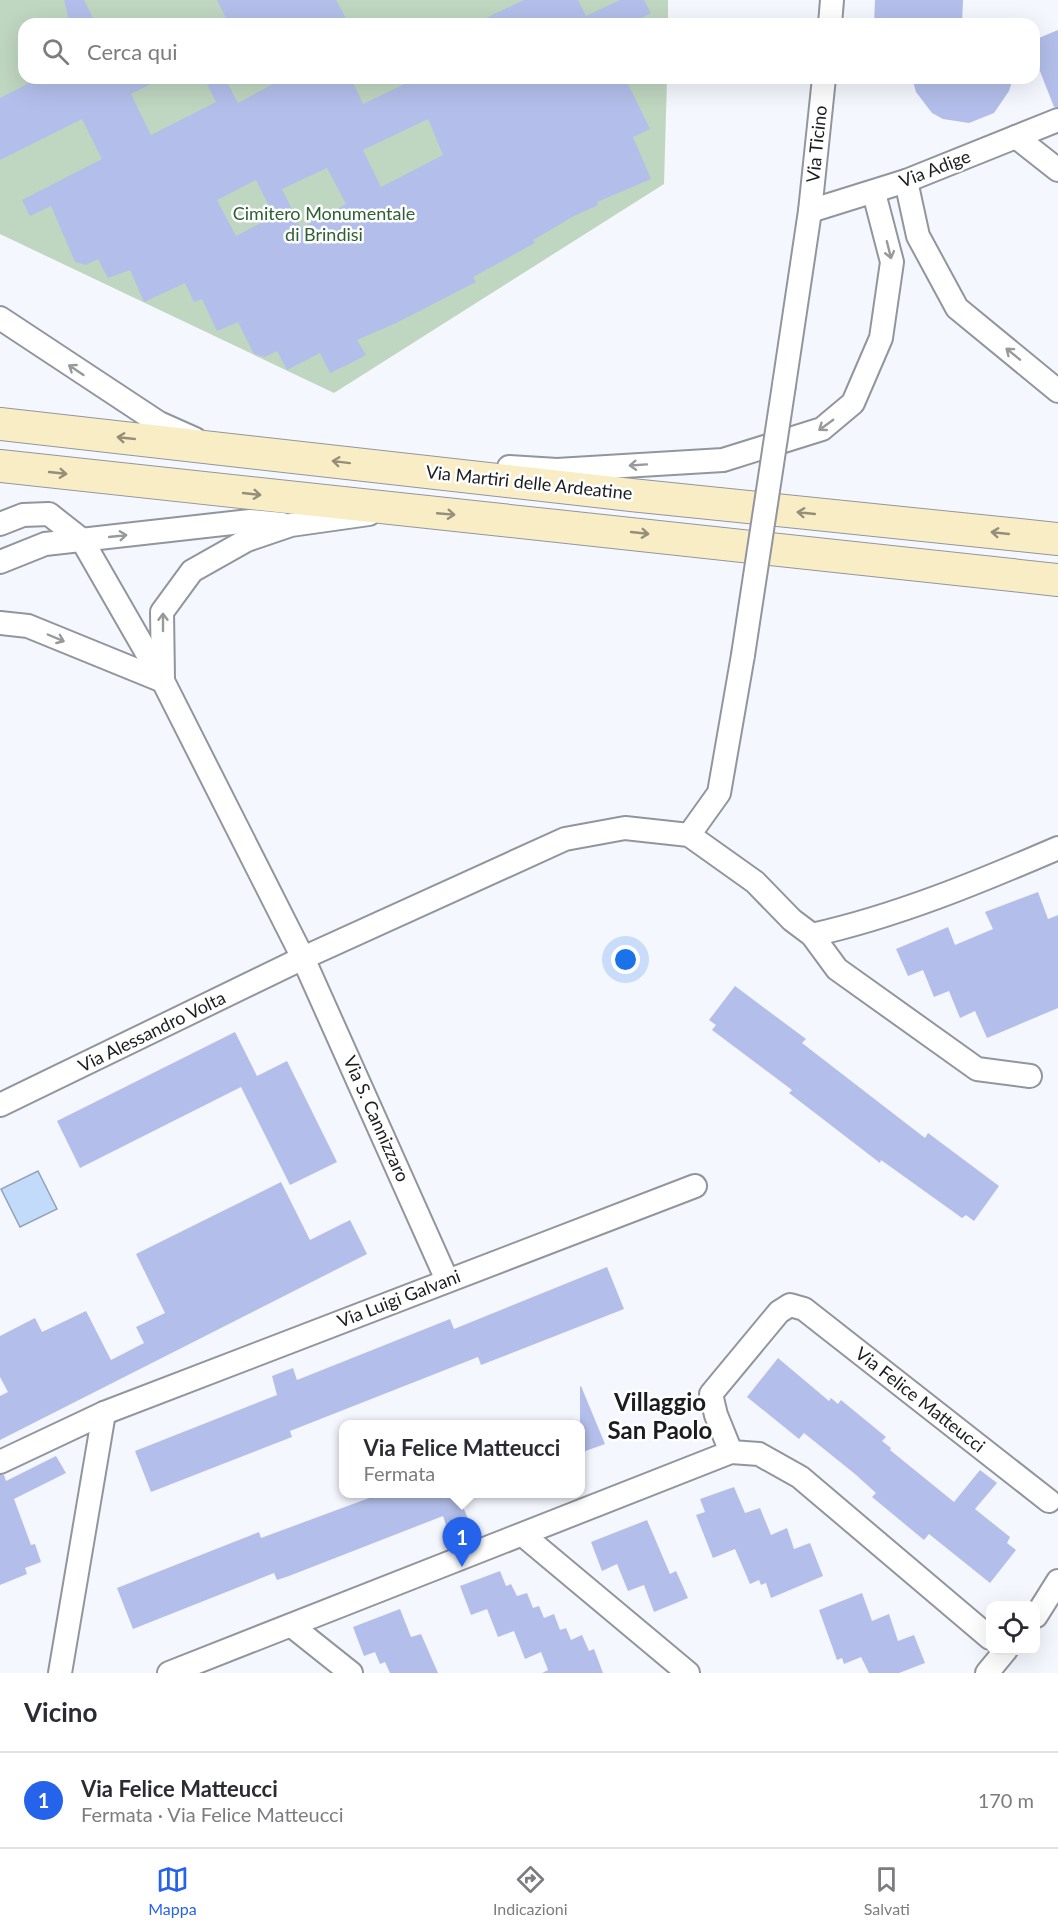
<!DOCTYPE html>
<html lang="it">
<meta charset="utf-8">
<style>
body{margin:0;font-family:Lato,sans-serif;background:#f7f7f7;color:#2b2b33}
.controls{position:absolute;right:18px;bottom:18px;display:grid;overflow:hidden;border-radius:12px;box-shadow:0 6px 24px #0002}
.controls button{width:54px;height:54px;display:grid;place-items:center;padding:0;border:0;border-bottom:2px solid #e1e1e2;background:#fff;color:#2b2b33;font:30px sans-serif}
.you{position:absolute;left:626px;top:960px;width:21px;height:21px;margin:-15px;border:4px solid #fff;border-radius:50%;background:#1a73e8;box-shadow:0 0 0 9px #1a73e833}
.badge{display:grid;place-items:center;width:39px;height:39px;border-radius:50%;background:#2563eb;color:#fff;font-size:20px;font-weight:700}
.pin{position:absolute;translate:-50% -50px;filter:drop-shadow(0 2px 3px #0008)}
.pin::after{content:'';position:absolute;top:32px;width:21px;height:18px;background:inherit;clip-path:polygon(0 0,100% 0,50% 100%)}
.popup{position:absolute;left:339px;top:1420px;width:246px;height:78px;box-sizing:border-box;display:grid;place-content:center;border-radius:12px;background:#fff;filter:drop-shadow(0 2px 4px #0005);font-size:20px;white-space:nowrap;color:#7c7c81}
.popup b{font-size:22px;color:#2b2b33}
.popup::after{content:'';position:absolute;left:50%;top:100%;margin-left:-12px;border:12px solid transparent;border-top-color:#fff}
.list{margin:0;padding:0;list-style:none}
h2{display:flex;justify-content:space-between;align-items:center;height:78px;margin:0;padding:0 24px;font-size:26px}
h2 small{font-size:20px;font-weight:400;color:#7c7c81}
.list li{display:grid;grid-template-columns:39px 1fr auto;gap:18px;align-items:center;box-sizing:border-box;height:96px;padding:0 24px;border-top:2px solid #e1e1e2}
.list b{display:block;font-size:22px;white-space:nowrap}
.list p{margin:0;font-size:20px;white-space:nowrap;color:#7c7c81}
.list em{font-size:20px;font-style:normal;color:#7c7c81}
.icon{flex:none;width:33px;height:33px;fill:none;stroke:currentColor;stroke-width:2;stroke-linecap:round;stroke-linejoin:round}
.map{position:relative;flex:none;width:1058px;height:1673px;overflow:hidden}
.search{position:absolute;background:#fff;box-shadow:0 6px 24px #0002;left:18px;right:18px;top:18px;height:66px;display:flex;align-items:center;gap:15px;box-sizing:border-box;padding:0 21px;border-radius:18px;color:#7c7c81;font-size:22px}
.sheet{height:174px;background:#fff}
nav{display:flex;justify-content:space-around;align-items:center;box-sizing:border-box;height:84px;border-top:2px solid #e1e1e2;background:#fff;font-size:16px;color:#7c7c81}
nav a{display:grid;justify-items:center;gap:3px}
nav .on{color:#2563eb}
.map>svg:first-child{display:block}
.green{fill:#bfd6c0}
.water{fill:#c3dbfa;stroke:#91a2b8;stroke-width:1.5}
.building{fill:#b3bfea;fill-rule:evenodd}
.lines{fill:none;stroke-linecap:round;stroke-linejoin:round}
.street-casing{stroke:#92959d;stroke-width:26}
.secondary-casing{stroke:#92959d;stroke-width:34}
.street{stroke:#fff;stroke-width:22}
.secondary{stroke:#f9edc5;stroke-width:32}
.street-bridge-casing{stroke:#92959d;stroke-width:26;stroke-linecap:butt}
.street-bridge{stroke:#fff;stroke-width:22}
.oneway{stroke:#98999a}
.oneway2{stroke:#958f7a}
.labels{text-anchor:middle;stroke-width:5;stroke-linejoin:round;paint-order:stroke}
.street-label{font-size:18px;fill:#1b1c1f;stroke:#fff}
.park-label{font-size:18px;fill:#2d6133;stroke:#fff}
.district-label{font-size:24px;font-weight:bold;fill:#1b1c1f;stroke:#fff}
</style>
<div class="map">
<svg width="1058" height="1673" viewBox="0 0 1058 1673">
<rect width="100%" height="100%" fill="#f5f7fe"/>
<path class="green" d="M 0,0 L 668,0 L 668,24 L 24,24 L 24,78 L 667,78 L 664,184 L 334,393 L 0,234 Z"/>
<path class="water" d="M 38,1171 L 57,1209 L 20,1227 L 1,1189 Z"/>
<g class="building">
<path d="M 64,0 L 84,0 L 96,24 L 70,24 Z"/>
<path d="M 217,0 L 336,0 L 349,24 L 229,24 Z"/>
<path d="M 524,0 L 578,0 L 586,16 L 620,0 L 644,0 L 651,13 L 631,24 L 473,24 Z"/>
<path d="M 875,0 L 963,0 L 962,24 L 874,24 Z"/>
<path d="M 1058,30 L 1058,107 L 1054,107 L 1034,56 L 1034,40 Z"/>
<path d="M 39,78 L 163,78 L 131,94 L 151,135 L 216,102 L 204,78 L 225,78 L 238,103 L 284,78 L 351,78 L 363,104 L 417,78 L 625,78 L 650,129 L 633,137 L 651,179 L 597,202 L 598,205 L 574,216 L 533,240 L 535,243 L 473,277 L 476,282 L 396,323 L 357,340 L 366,355 L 349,364 L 330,373 L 320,353 L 287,370 L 277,351 L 265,357 L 254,354 L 238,322 L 217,331 L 202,299 L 194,302 L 185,283 L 144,302 L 130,270 L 108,278 L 98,259 L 86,265 L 75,262 L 51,206 L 30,216 L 22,200 L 102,159 L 82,119 L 0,160 L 0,98 ZM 428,119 L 443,155 L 381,187 L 363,150 ZM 327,168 L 346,204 L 301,228 L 282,189 ZM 256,180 L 274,216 L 236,236 L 217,200 Z"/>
<path d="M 912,78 L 1013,78 L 1009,91 L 994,113 L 969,123 L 943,119 L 932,113 L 916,92 Z"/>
<path d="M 1038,892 L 1048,919 L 1058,915 L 1058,1008 L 987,1038 L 975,1011 L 960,1018 L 949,991 L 934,997 L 923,970 L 908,976 L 896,949 L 948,927 L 955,945 L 993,929 L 985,912 Z"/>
<path d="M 735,986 L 806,1039 L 802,1043 L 925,1138 L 928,1133 L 999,1186 L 974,1221 L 966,1215 L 962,1218 L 881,1160 L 880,1163 L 789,1093 L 792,1090 L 712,1030 L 716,1025 L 709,1020 Z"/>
<path d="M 235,1032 L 257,1076 L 287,1061 L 337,1162 L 290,1185 L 241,1087 L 80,1168 L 57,1121 Z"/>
<path d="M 281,1182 L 310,1240 L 350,1220 L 367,1254 L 0,1440 L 0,1396 L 8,1392 L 0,1377 L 0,1336 L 35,1318 L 42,1332 L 86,1311 L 111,1360 L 144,1343 L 136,1327 L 165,1313 L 136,1254 Z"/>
<path d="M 607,1267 L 624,1309 L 481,1365 L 478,1357 L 290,1431 L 292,1437 L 151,1492 L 135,1451 L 277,1395 L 272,1376 L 293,1368 L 297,1380 L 450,1319 L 454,1329 Z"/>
<path d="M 778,1358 L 829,1401 L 831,1398 L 838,1404 L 841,1400 L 886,1437 L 882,1441 L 891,1448 L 890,1450 L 954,1502 L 980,1470 L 997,1483 L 975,1509 L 1010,1537 L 1007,1543 L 1016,1550 L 990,1583 L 929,1534 L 924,1540 L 872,1497 L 876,1493 L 855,1474 L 804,1433 L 799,1439 L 747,1397 Z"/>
<path d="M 581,1386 L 605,1444 L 580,1453 L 580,1387 Z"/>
<path d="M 56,1456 L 66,1473 L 14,1499 L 31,1545 L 35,1544 L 41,1562 L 25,1568 L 27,1574 L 0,1585 L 0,1475 L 4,1475 L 6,1481 Z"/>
<path d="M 734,1487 L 745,1513 L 760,1508 L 771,1535 L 787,1528 L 794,1549 L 810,1543 L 823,1576 L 771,1598 L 766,1583 L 761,1585 L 759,1580 L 750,1584 L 735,1549 L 713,1558 L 696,1515 L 705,1512 L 700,1499 Z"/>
<path d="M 380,1494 L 458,1494 L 468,1519 L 447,1528 L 443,1516 L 289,1576 L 277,1580 L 274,1573 L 133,1629 L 117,1588 L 259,1532 L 261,1538 Z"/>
<path d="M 647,1520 L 670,1574 L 676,1571 L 688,1598 L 654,1612 L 644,1585 L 628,1591 L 617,1564 L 602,1571 L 591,1542 Z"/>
<path d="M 500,1571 L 506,1586 L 511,1584 L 517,1596 L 527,1593 L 533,1608 L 539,1606 L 544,1618 L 554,1614 L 560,1630 L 566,1628 L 571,1640 L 582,1635 L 589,1651 L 594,1649 L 603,1673 L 542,1673 L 548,1670 L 541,1652 L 525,1659 L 514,1631 L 498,1637 L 487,1609 L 471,1615 L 460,1586 Z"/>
<path d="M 862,1593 L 872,1621 L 889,1614 L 898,1641 L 914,1635 L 925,1663 L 899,1673 L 869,1673 L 861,1657 L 844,1664 L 842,1658 L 837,1660 L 819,1610 Z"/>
<path d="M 400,1609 L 411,1637 L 421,1634 L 438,1673 L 390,1673 L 385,1662 L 380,1664 L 375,1652 L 364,1656 L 353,1627 Z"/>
</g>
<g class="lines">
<defs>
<g id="street">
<path d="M 830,24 L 832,0"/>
<path d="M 1016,137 L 1058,170"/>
<path d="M 906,181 L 918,236 L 957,308 L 1058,391"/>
<path d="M 810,211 L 906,181 L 1058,120"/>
<path d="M 0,318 L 159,423 L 195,439"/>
<path d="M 784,385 L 810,211 L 824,78"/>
<path d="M 509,467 L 557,470 L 723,460 L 822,429 L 853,403 L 881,338 L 892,262 L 874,193"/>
<path d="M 0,524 L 23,515 L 49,514 L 82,540 L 163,681 L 303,958 L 447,1280"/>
<path d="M 0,562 L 45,544 L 250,521 L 282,524"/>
<path d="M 0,623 L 28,626 L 163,681"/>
<path d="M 163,679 L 162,612 L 192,571 L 247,540 L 291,525 L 369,514"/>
<path d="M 689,835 L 719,793 L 743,655"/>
<path d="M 812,935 C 897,916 979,882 1058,848"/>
<path d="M 0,1105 L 303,958 L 565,839 L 625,828 L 689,835 L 755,882 L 792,920 L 812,935 L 837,969 L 977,1069 L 1030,1076"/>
<path d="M 731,1452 L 716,1415 L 711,1394 L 779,1312 L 790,1305 L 804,1309 L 1049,1501"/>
<path d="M 0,1462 L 104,1413 L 695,1186"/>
<path d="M 523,1535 L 688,1673"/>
<path d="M 1036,1616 L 1058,1581"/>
<path d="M 292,1626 L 351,1673"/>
<path d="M 60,1673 L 104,1413"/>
<path d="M 169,1673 L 731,1452 L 759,1454 L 800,1477 L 990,1638"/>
<path d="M 987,1673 L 1006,1650"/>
</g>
<g id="secondary">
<path d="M 0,424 L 631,495 L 1058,539"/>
<path d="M 0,466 L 1058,580"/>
</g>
</defs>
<use href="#street" class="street-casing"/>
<use href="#secondary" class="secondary-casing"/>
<use href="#street" class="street"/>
<use href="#secondary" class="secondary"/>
<defs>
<path id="street-bridge" d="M 743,655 L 784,385"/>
</defs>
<use href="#street-bridge" class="street-bridge-casing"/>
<use href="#street-bridge" class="street-bridge"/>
</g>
<defs><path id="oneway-shaft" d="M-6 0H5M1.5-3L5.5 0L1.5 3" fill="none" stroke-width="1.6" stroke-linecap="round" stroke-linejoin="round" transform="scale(1.5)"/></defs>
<g class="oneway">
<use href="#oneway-shaft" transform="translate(889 250) rotate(76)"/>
<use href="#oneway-shaft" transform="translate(1013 354) rotate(-141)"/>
<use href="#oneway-shaft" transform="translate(76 370) rotate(-146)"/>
<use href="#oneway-shaft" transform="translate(826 425) rotate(144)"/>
<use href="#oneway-shaft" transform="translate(638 465) rotate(176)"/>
<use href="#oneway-shaft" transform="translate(118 536) rotate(-6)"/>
<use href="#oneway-shaft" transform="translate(163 622) rotate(-90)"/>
<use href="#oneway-shaft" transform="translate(56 638) rotate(23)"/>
</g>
<g class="oneway2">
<use href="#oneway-shaft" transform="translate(126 438) rotate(-174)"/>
<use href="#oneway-shaft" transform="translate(341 462) rotate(-173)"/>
<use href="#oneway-shaft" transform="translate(58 473) rotate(6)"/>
<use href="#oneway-shaft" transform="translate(252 494) rotate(6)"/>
<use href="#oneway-shaft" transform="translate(806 513) rotate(-174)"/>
<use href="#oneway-shaft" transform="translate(446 514) rotate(5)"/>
<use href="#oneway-shaft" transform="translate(640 533) rotate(6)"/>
<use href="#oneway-shaft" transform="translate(1000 533) rotate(-174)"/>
</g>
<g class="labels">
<g class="street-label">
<text transform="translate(817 144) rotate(-84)" y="6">Via Ticino</text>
<text transform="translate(935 169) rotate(-21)" y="6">Via Adige</text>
<text transform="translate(529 483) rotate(6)" y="6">Via Martiri delle Ardeatine</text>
<text transform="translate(152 1032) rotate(-26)" y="6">Via Alessandro Volta</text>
<text transform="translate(376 1119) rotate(66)" y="6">Via S. Cannizzaro</text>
<text transform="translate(399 1299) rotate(-21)" y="6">Via Luigi Galvani</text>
<text transform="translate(920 1400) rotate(38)" y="6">Via Felice Matteucci</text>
</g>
<g class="park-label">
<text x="324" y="220">Cimitero Monumentale<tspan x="324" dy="21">di Brindisi</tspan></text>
</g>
<g class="district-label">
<text x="660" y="1411">Villaggio<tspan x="660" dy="28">San Paolo</tspan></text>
</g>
</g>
</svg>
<div class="controls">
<button><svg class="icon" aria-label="locate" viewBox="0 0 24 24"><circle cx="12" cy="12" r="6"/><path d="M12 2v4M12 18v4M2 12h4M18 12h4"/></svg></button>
</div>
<div class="you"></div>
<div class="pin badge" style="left:462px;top:1567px">1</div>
<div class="popup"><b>Via Felice Matteucci</b>Fermata</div>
<div class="search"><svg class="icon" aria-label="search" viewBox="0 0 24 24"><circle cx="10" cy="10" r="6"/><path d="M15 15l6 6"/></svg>Cerca qui</div>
</div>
<section class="sheet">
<h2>Vicino<small></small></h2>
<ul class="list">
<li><span class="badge">1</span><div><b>Via Felice Matteucci</b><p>Fermata · Via Felice Matteucci</p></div><em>170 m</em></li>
</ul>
</section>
<nav>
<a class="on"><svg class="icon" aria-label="map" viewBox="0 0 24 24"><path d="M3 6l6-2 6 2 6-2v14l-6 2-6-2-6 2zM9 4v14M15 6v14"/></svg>Mappa</a>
<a><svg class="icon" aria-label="directions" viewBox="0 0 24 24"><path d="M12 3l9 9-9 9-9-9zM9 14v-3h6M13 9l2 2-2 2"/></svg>Indicazioni</a>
<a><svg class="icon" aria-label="saved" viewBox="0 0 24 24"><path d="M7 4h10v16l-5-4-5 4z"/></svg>Salvati</a>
</nav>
